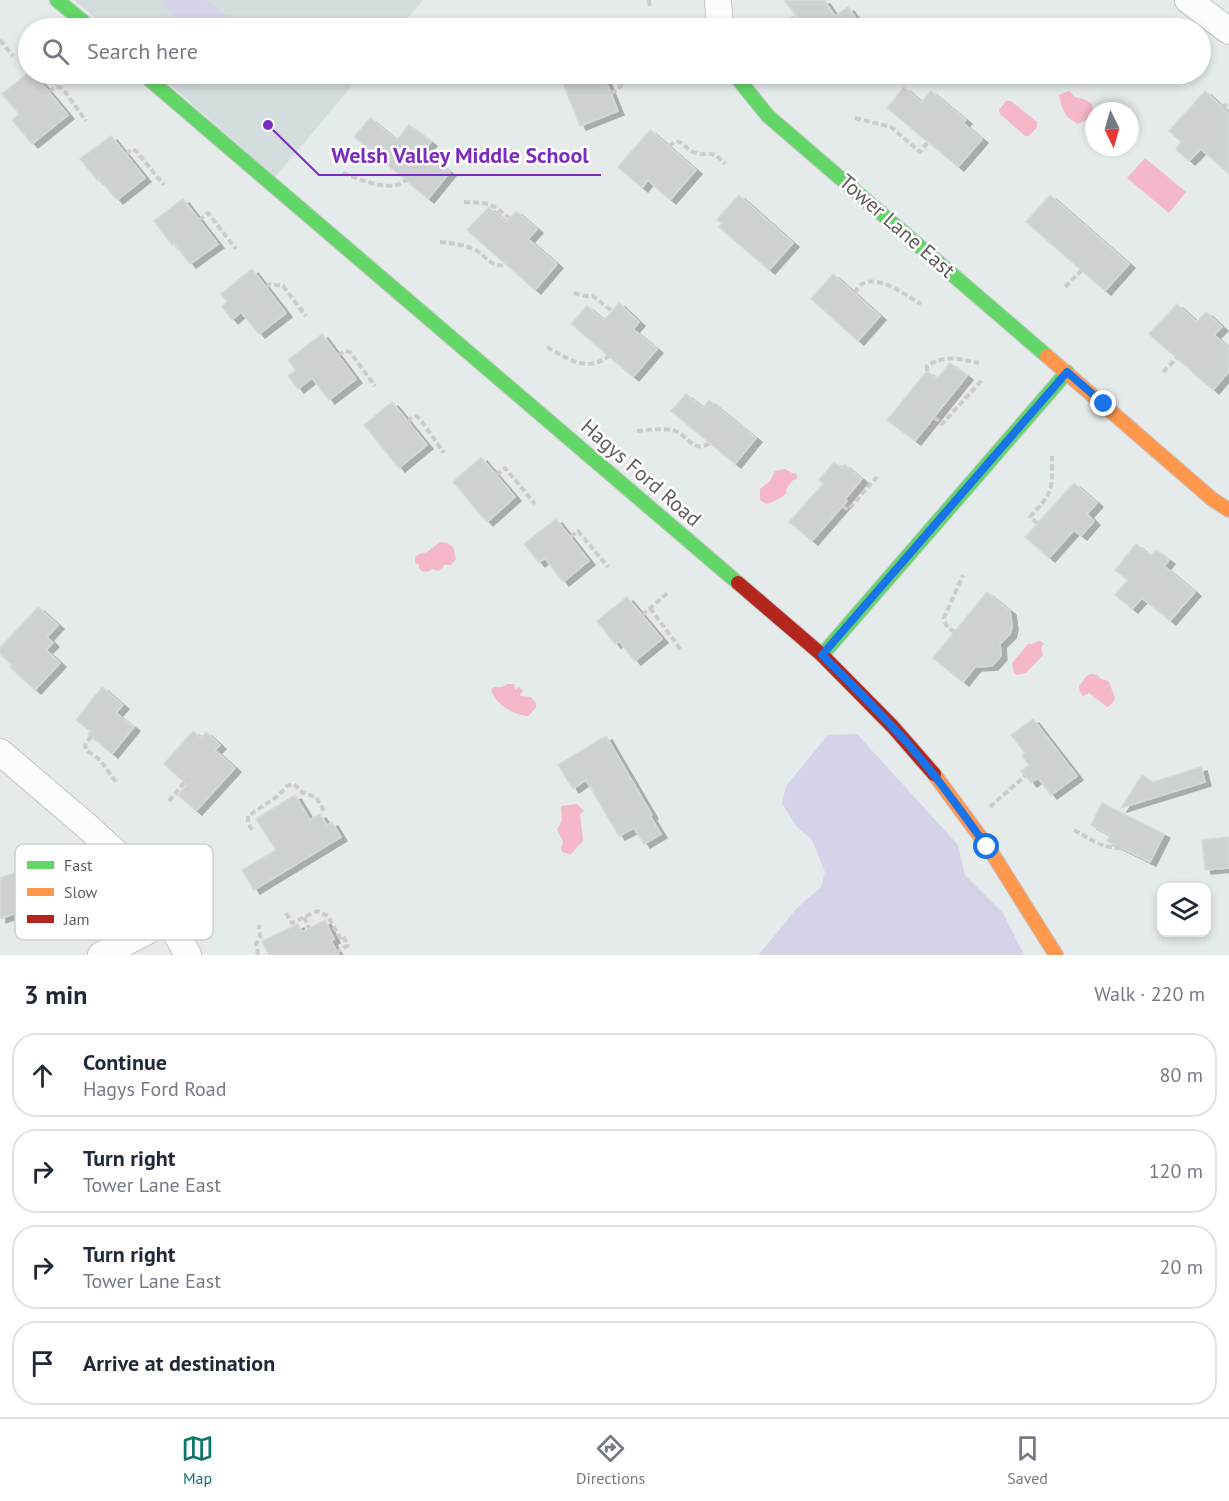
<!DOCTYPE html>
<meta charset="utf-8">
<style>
body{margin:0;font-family:"PT Sans",sans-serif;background:#f6f6f7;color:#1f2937}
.controls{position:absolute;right:18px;bottom:18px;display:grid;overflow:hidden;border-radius:12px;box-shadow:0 3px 9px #0003}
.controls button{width:54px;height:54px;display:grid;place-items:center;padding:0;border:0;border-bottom:2px solid #e0e1e3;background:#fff;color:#1f2937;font:30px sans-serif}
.compass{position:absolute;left:1085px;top:102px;width:54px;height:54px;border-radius:50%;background:#fff;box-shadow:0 3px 9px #0003;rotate:175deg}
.stop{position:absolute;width:18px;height:18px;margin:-14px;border:4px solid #1a73e8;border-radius:50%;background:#fff}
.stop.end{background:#1a73e8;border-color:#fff;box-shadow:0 2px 6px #0008}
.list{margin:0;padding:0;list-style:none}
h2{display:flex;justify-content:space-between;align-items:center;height:78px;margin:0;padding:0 24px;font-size:26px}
h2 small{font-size:20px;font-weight:400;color:#747a83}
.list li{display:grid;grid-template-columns:39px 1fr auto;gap:18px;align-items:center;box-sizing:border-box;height:84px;margin:0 12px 12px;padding:0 12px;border:2px solid #e0e1e3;border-radius:24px}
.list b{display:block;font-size:22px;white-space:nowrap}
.list p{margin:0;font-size:20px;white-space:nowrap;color:#747a83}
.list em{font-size:20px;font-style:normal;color:#747a83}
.icon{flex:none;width:33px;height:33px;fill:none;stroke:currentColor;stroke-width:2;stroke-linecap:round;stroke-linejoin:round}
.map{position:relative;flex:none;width:1229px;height:955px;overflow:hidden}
.search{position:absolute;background:#fff;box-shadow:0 3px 9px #0003;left:18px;right:18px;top:18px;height:66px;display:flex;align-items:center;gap:15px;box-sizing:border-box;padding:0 21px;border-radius:33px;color:#747a83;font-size:22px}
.sheet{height:462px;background:#fff}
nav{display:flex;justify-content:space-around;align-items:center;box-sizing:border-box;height:84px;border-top:2px solid #e0e1e3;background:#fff;font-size:16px;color:#747a83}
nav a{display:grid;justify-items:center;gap:3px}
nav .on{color:#0f766e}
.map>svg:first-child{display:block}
.education{fill:#d4ddde}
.green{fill:#d6d2e7}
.water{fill:#f5b8c9}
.building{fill:#ced1d1;stroke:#d4dada;stroke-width:1.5;filter:url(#shadow)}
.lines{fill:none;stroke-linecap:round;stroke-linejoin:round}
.street-casing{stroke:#c6c6c6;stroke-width:28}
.fast-casing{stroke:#c6c6c6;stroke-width:16}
.slow-casing{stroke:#c6c6c6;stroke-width:16}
.jam-casing{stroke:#c6c6c6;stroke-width:16}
.path{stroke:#cecbd0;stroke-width:4;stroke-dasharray:6 3;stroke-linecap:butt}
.street{stroke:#fbfcfc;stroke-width:26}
.fast{stroke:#63d668;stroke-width:14}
.slow{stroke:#ff974d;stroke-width:14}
.jam{stroke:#b3261e;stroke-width:14}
.route{stroke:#1a73e8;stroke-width:8}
.labels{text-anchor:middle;stroke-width:5;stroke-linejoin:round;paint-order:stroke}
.street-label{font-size:21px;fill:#635b5c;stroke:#fff}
.key{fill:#fff;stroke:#d0cece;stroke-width:1.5}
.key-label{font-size:16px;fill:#635b5c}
.leader{fill:none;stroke:#7b2cbf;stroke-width:2}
.callout-dot{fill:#7b2cbf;stroke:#fff;stroke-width:2}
.callout-label{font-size:22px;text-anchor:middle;font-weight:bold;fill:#7b2cbf;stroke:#fff;stroke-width:5;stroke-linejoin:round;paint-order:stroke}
</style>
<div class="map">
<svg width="1229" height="955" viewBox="0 0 1229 955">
<defs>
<filter id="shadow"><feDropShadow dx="6" dy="4" stdDeviation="0" flood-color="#0004"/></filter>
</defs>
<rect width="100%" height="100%" fill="#e5eaea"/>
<g class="education">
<path d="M 74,0 L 423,0 L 399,28 L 107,28 Z"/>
<path d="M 158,74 L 362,74 L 275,177 Z"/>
</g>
<g class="green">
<path d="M 166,0 L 207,0 L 240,28 L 189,28 L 162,5 Z"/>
<path d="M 857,734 L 958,845 L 965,875 L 1003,913 L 1024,955 L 758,955 L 772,939 L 796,909 L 821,887 L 825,872 L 812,840 L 796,826 L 782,803 L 786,786 L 828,735 Z"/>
</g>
<g class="water">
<path d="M 1069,91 L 1075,97 L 1086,100 L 1092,104 L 1093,113 L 1088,117 L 1088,119 L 1078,124 C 1063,116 1063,110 1059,95 Z"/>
<path d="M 1006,101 L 1011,101 L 1037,122 L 1037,127 L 1029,136 L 1025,136 L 1000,114 L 999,110 Z"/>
<path d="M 1145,158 L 1186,192 L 1169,213 L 1127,178 Z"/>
<path d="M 785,469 L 792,473 L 796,473 L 797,479 L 793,480 L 786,489 L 787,492 C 783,498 773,502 766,504 L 760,500 L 760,489 L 770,481 L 775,471 Z"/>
<path d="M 440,542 L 447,543 L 453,547 L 456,559 L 451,565 L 444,565 L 443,568 L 438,571 L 432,569 L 427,572 L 422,571 L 419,568 L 419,565 L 415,563 L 415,557 L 419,554 L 427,552 Z"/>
<path d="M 1039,641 L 1041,641 L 1044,644 L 1041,647 L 1043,655 L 1026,673 L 1017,675 L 1014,673 L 1012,663 L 1028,644 L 1032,644 Z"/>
<path d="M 1092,674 L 1097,675 L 1101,679 L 1106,680 L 1109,682 L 1115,698 C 1113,703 1112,705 1107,707 L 1089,693 L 1083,696 L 1080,692 L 1079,686 C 1084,681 1084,675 1092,674 Z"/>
<path d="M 507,684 L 514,684 L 515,690 L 519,687 L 523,691 L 520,696 L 531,697 L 536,703 L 536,708 L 528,716 C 514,715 496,705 491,690 L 494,687 L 502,687 Z"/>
<path d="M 577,804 L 584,811 L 580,814 L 583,841 L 571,854 L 564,853 L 561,850 L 563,842 L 557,829 L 562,821 L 561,806 Z"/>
</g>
<g class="building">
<path d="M 784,0 L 824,0 L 835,16 L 848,7 L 863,28 L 805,28 Z"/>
<path d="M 28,73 L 34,74 L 68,115 L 32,144 L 12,120 L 19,114 L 2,94 Z"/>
<path d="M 570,74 L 603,74 L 618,111 L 580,126 L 563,83 L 573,80 Z"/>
<path d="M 904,87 L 921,102 L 931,91 L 966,120 L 963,123 L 982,139 L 958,167 L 887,108 Z"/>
<path d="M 1205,91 L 1229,113 L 1229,174 L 1201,149 L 1189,161 L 1176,149 L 1181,142 L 1169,131 Z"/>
<path d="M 370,118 L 397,140 L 409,125 L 431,142 L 424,150 L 450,172 L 428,199 L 354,137 Z"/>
<path d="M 650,130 L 696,170 L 670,200 L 648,180 L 642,188 L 618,167 Z"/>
<path d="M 111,136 L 145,178 L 117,200 L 99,178 L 97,180 L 80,159 Z"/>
<path d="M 739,195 L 793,243 L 769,270 L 719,227 L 722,224 L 717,220 Z"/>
<path d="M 1050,195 L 1129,264 L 1105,291 L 1026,222 Z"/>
<path d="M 183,199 L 218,244 L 190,264 L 174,243 L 172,245 L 154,221 Z"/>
<path d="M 489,207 L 506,222 L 516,211 L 537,229 L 528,239 L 557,264 L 535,290 L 467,230 Z"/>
<path d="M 252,269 L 286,313 L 259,334 L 241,312 L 232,320 L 222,307 L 227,302 L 221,294 Z"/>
<path d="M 833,274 L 880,316 L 858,341 L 811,299 Z"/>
<path d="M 619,303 L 639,322 L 633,329 L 657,349 L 633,377 L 571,324 L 587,306 L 604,320 Z"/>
<path d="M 1177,304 L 1197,322 L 1206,312 L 1222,327 L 1214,335 L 1229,348 L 1229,371 L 1213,390 L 1149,334 Z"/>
<path d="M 322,334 L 356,379 L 329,400 L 312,378 L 298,389 L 288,376 L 296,370 L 288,360 Z"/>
<path d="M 950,363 L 967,376 L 915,441 L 887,420 L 927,371 L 937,379 Z"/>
<path d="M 686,394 L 703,408 L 709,400 L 756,438 L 735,464 L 671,411 Z"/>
<path d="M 392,402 L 427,445 L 399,468 L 364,425 Z"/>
<path d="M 481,457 L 515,497 L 487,522 L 453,482 Z"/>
<path d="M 834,462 L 841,468 L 844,464 L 862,479 L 845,499 L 847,501 L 812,541 L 789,522 L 823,484 L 819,480 Z"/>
<path d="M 1074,483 L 1097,503 L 1087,514 L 1094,521 L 1081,536 L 1074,530 L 1049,558 L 1025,537 Z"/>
<path d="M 556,519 L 589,561 L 563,582 L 545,558 L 539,563 L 524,544 Z"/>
<path d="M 1136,544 L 1151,556 L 1156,550 L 1169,560 L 1164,566 L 1195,592 L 1170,621 L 1142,598 L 1132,609 L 1115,595 L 1128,580 L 1115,570 Z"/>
<path d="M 987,592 L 1010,611 L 1012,626 L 1010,634 L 1000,644 L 1001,656 L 992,666 L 975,667 L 963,682 L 933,658 Z"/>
<path d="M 627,597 L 662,639 L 635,661 L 619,641 L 615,644 L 597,621 Z"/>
<path d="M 38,607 L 58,625 L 47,637 L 53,643 L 46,650 L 60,663 L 35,690 L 10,667 L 12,665 L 0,654 L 0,648 Z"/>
<path d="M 102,687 L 123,705 L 116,713 L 134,727 L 112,754 L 88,734 L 90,731 L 76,720 Z"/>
<path d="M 1033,719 L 1077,776 L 1051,795 L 1038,778 L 1031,783 L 1021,771 L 1029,765 L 1022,756 L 1025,753 L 1011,735 Z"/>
<path d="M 193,731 L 201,738 L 206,732 L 220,745 L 215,750 L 235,768 L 196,811 L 178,795 L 187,785 L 164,764 Z"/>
<path d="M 606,736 L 652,815 L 650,816 L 661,834 L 644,844 L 634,828 L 619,836 L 586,780 L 573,789 L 558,765 Z"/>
<path d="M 1201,767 L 1205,782 L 1121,808 L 1142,775 L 1153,782 Z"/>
<path d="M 295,795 L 310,820 L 320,814 L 327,825 L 332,822 L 341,837 L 254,890 L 242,870 L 276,850 L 256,819 Z"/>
<path d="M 1102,803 L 1164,834 L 1150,862 L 1107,841 L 1110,835 L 1091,825 Z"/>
<path d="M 1229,837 L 1229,868 L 1205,870 L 1202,840 Z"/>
<path d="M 14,873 L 27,909 L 0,919 L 0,878 Z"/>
<path d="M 325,920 L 334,939 L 331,941 L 339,955 L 269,955 L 262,941 L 298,924 L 302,932 Z"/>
</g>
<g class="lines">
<defs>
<g id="street">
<path d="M 718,0 L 720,28"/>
<path d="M 1188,0 L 1229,31"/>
<path d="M 0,752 L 89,828 L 134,869 L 159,902 L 188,955"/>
<path d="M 101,955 L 169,920"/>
</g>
<g id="fast">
<path d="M 57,0 L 91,28"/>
<path d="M 143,74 L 738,583"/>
<path d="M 734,74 L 768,116 L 1047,356"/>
<path d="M 822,655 L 1067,372"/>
</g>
<g id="slow">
<path d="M 1047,356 L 1212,499 L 1229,510"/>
<path d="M 934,774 L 990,850 L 1056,955"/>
</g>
<path id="jam" d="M 738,583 L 822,655 L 893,727 L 934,774"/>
</defs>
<use href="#street" class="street-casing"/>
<use href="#fast" class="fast-casing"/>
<use href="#slow" class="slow-casing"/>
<use href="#jam" class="jam-casing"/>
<g class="path">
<path d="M 649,0 L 650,8"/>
<path d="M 773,27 L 796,17"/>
<path d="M 0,40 L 13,56"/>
<path d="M 49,92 C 54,88 57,85 63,89 L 86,121"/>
<path d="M 611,94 L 621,86 L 623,82 L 619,74"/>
<path d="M 1223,108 L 1229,101"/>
<path d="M 855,118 L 891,127 L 920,152 L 928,142"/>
<path d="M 669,146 L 676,141 C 685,143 686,149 693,152 C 708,158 711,147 725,164"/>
<path d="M 126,154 L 132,149 L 136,151 L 164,185"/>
<path d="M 343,173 C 360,179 391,194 406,180"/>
<path d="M 464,202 C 488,203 490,202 509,218"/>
<path d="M 199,220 L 208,213 L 236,249"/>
<path d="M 440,242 C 451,243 462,244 473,249 C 486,254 489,268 506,265"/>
<path d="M 266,287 L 270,284 L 283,286 L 306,316"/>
<path d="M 1065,287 L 1082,270"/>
<path d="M 574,293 L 586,296 L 593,296 L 612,311"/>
<path d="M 855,293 C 857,289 859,285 864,283 C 881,276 907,296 921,304"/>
<path d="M 547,347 C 569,359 586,373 609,356"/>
<path d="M 338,355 L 345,351 L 350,352 L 375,386"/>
<path d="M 927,371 L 927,366 C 945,354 959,359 979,363"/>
<path d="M 1163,372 L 1177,358"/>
<path d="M 934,417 L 942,424 L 982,380"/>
<path d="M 408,422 L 411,418 L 416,416 L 420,419 L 444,453"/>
<path d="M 637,431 C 649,430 661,428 672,430 C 688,433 692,455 710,443"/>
<path d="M 496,475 L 505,468 L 535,504"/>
<path d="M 843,506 L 848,510 L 877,477"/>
<path d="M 1037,523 L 1030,517 C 1054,491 1052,491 1052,456"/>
<path d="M 571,537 L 578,531 L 608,567"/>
<path d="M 650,608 L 681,650"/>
<path d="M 642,615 L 669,592"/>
<path d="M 955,632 C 948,628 945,626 944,618 L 963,575"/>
<path d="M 91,736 L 85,745 L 86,750 L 100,760 L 116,782"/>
<path d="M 169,801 L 188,778"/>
<path d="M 990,807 L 1025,776"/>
<path d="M 252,830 L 248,823 L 248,816 L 278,796 L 287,786 L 294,784 L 303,793 L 316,797 L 324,811"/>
<path d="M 1074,830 C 1089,838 1103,849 1121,848"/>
<path d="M 22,880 L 87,856"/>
<path d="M 286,913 L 292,923 L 317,911 L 328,916 L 340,938 L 343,936 L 348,945 L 337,952"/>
<path d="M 304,917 L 309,928"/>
<path d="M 22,924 L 26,920 L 38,915 L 24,879"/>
<path d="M 258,955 L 256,944 L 260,937 L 259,925"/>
</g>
<use href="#street" class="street"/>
<use href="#fast" class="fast"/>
<use href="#slow" class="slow"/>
<use href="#jam" class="jam"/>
</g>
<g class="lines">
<path class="route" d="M 987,847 C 964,815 941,782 915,752 C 886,718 854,687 822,655 L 1067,372 L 1104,404"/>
</g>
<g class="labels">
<g class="street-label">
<text transform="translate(897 226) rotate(41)" y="7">Tower Lane East</text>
<text transform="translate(641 473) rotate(41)" y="7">Hagys Ford Road</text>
</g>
</g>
<rect x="15" y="844" width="198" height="96" rx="9" class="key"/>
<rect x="27" y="861" width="27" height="8" fill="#63d668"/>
<rect x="27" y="888" width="27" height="8" fill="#ff974d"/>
<rect x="27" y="915" width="27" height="8" fill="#b3261e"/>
<g class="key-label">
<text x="64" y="871">Fast</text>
<text x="64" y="898">Slow</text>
<text x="64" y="925">Jam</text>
</g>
<path class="leader" d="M268 125L319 175H601"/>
<circle class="callout-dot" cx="268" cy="125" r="6"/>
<g class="callout-label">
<text x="460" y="163">Welsh Valley Middle School</text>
</g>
</svg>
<div class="controls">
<button><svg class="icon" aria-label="layers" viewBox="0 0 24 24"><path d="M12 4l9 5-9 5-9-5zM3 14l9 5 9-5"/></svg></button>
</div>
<svg class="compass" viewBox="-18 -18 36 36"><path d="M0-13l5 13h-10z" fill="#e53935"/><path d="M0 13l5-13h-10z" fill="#747a83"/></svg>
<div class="stop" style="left:987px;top:847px"></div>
<div class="stop end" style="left:1104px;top:404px"></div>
<div class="search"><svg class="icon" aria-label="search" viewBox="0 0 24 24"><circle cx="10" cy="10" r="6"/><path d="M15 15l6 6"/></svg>Search here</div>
</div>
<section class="sheet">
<h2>3 min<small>Walk · 220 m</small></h2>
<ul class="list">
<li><svg class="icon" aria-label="ahead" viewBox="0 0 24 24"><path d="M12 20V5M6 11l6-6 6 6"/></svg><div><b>Continue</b><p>Hagys Ford Road</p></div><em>80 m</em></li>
<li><svg class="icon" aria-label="right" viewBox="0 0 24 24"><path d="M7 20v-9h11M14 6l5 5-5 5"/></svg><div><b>Turn right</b><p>Tower Lane East</p></div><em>120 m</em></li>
<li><svg class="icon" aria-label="right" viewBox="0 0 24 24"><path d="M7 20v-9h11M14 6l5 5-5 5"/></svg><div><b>Turn right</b><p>Tower Lane East</p></div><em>20 m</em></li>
<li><svg class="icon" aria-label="arrive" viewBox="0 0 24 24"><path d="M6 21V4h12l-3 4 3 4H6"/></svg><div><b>Arrive at destination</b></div></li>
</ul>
</section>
<nav>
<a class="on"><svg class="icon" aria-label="map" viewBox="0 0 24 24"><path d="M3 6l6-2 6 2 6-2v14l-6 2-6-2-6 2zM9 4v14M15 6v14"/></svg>Map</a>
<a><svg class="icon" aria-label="directions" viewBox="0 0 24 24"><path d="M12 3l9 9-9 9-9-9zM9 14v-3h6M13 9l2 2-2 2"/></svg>Directions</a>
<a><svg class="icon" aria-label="saved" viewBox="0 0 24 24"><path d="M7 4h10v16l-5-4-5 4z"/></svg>Saved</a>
</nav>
